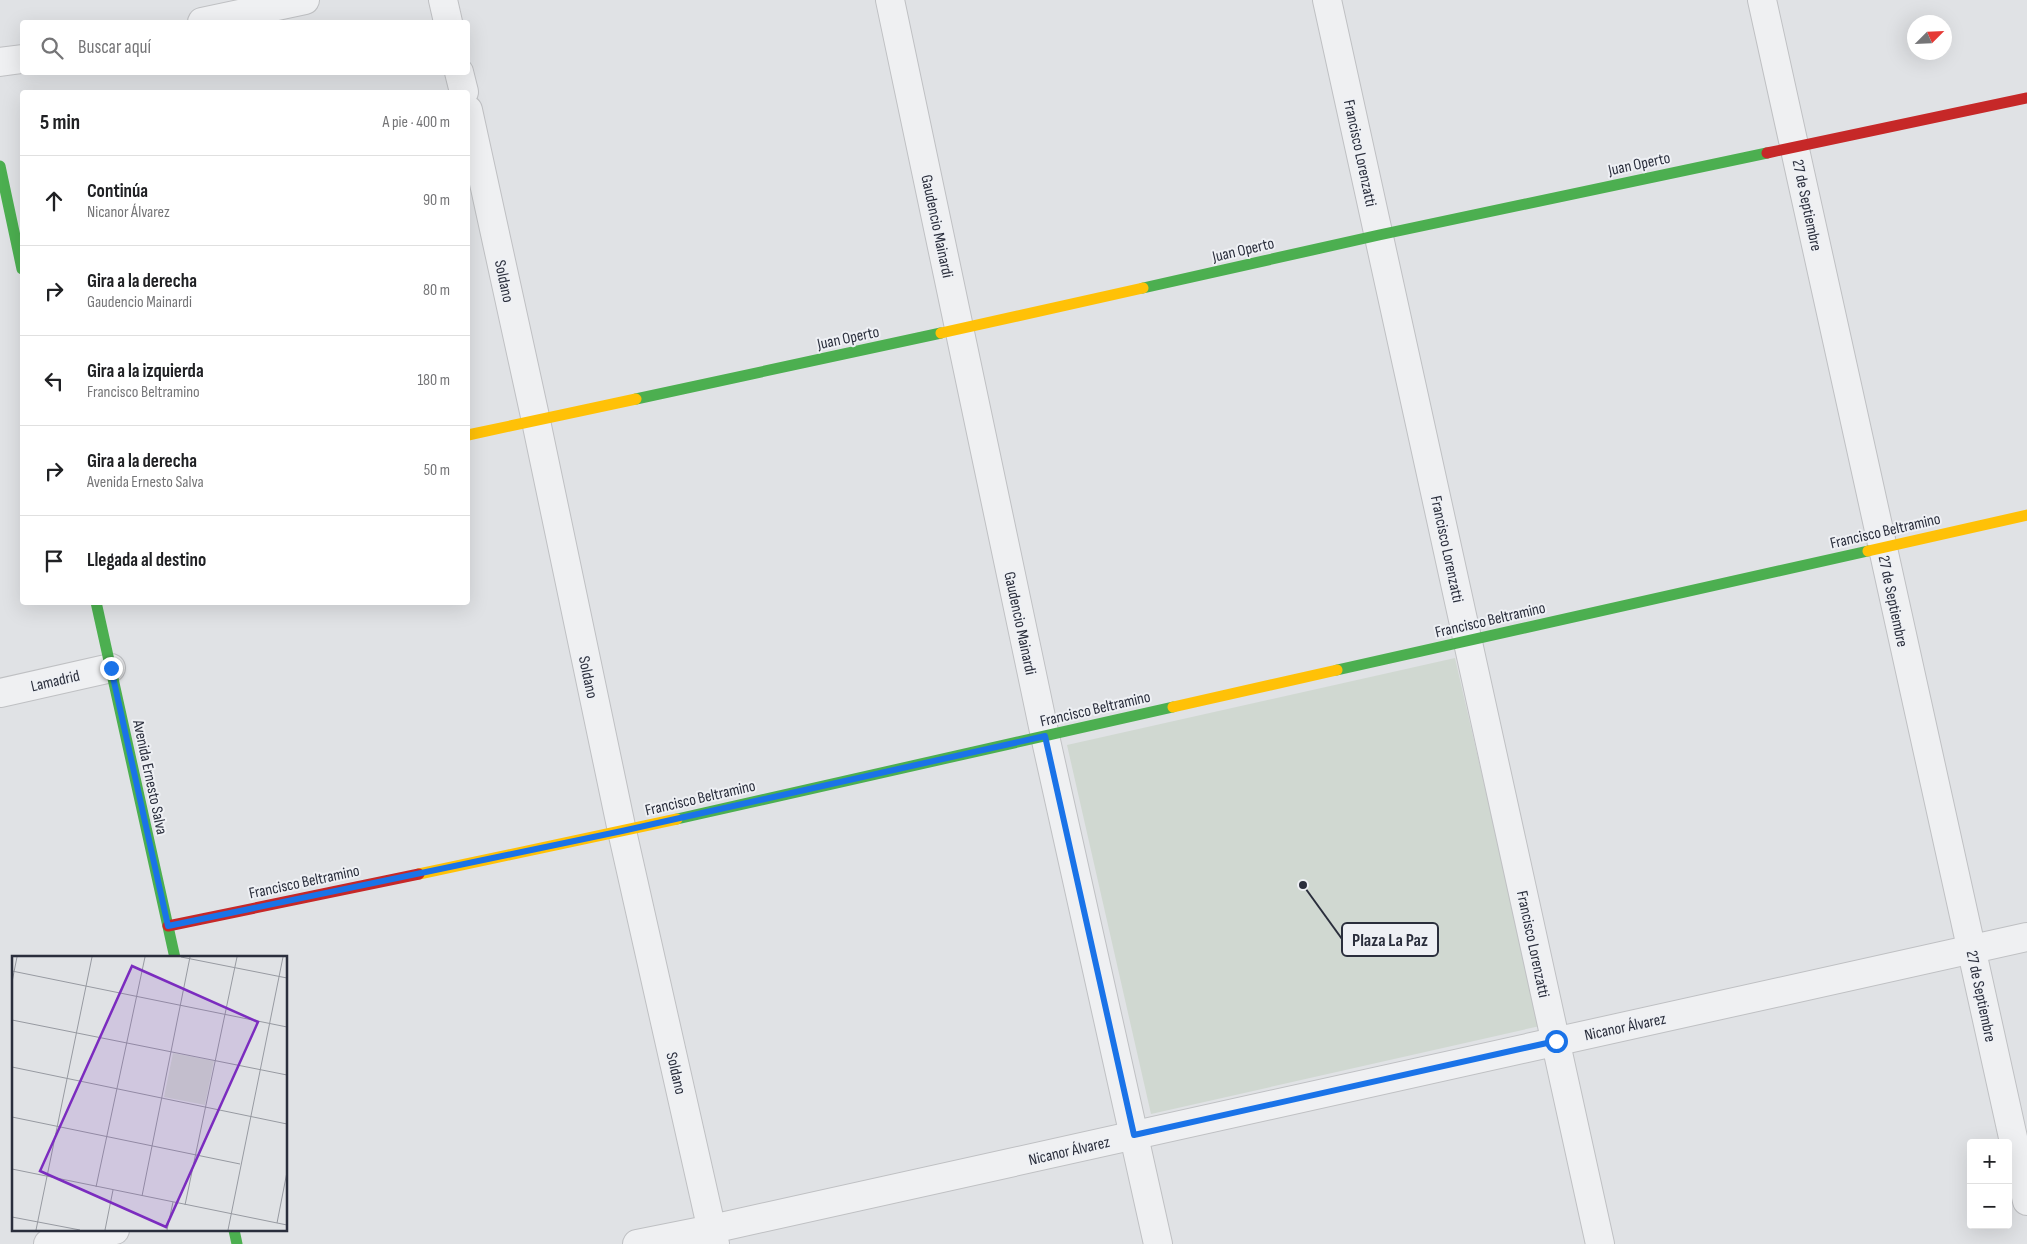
<!DOCTYPE html>
<html lang="es">
<meta charset="utf-8">
<style>
body{margin:0;font-family:"Sofia Sans Condensed",sans-serif;background:#f6f6f6;color:#202124}
.controls{position:absolute;right:15px;bottom:15px;display:grid;overflow:hidden;border-radius:5px;box-shadow:0 5px 20px #0002}
.controls button{width:45px;height:45px;display:grid;place-items:center;padding:0;border:0;border-bottom:1px solid #e0e0e0;background:#fff;color:#202124;font:25px sans-serif}
.compass{position:absolute;left:1907px;top:15px;width:45px;height:45px;border-radius:50%;background:#fff;box-shadow:0 5px 20px #0002;rotate:66deg}
.stop{position:absolute;width:15px;height:15px;margin:-11px;border:4px solid #1a73e8;border-radius:50%;background:#fff}
.stop.end{background:#1a73e8;border-color:#fff;box-shadow:0 1px 5px #0008}
.list{margin:0;padding:0;list-style:none}
h2{display:flex;justify-content:space-between;align-items:center;height:65px;margin:0;padding:0 20px;font-size:21px}
h2 small{font-size:16px;font-weight:400;color:#757577}
.list li{display:grid;grid-template-columns:32px 1fr auto;gap:15px;align-items:center;box-sizing:border-box;height:90px;padding:0 20px;border-top:1px solid #e0e0e0}
.list b{display:block;font-size:19px;white-space:nowrap}
.list p{margin:0;font-size:16px;white-space:nowrap;color:#757577}
.list em{font-size:16px;font-style:normal;color:#757577}
.icon{flex:none;width:28px;height:28px;fill:none;stroke:currentColor;stroke-width:2;stroke-linecap:round;stroke-linejoin:round}
.map{position:relative;flex:none;width:2027px;height:1244px;overflow:hidden}
.search{position:absolute;background:#fff;box-shadow:0 5px 20px #0002;left:20px;top:20px;width:450px;height:55px;display:flex;align-items:center;gap:12px;box-sizing:border-box;padding:0 18px;border-radius:5px;color:#757577;font-size:19px}
.panel{position:absolute;background:#fff;box-shadow:0 5px 20px #0002;left:20px;top:90px;width:450px;height:515px;border-radius:5px}
.map>svg:first-child{display:block}
.green{fill:#d0d8d1}
.lines{fill:none;stroke-linecap:round;stroke-linejoin:round}
.street-casing{stroke:#bfc0c3;stroke-width:30}
.street{stroke:#eff0f2;stroke-width:28}
.fast{stroke:#4caf50;stroke-width:11}
.slow{stroke:#ffc107;stroke-width:11}
.jam{stroke:#c62828;stroke-width:11}
.route{stroke:#1a73e8;stroke-width:6}
.labels{text-anchor:middle;stroke-width:4;stroke-linejoin:round;paint-order:stroke}
.street-label{font-size:16px;fill:#2a2e3c;stroke:#eef0f4}
.inset-road{fill:none;stroke:#979aa1;stroke-width:1}
.view{fill:#7b2cbf;fill-opacity:0.15;stroke:#7b2cbf;stroke-width:2.5}
.inset-edge{fill:none;stroke:#2a2e3c;stroke-width:2.5}
.leader{fill:none;stroke:#2a2e3c;stroke-width:2}
.callout-dot{fill:#2a2e3c;stroke:#eef0f4;stroke-width:2}
.callout{fill:#eef0f4;stroke:#2a2e3c;stroke-width:2}
.callout-label{font-size:18px;text-anchor:middle;font-weight:bold;fill:#2a2e3c}
</style>
<div class="map">
<svg width="2027" height="1244" viewBox="0 0 2027 1244">
<rect width="100%" height="100%" fill="#e0e2e5"/>
<path class="green" d="M 1455,658 L 1540,1026 L 1151,1114 L 1067,745 Z"/>
<g class="lines">
<defs>
<g id="street">
<path d="M 443,0 L 448,22"/>
<path d="M 890,0 L 1045,736 L 1158,1244"/>
<path d="M 1327,0 L 1600,1244"/>
<path d="M 1762,0 L 2027,1201"/>
<path d="M 202,22 L 305,0"/>
<path d="M 0,62 L 22,59"/>
<path d="M 459,72 L 464,92"/>
<path d="M 468,110 L 536,421 L 622,831 L 715,1244"/>
<path d="M 0,693 L 111,668"/>
<path d="M 48,1244 L 115,1230"/>
<path d="M 637,1244 L 712,1229 L 2027,937"/>
</g>
</defs>
<use href="#street" class="street-casing"/>
<use href="#street" class="street"/>
<g class="fast">
<path d="M 0,166 L 22,269"/>
<path d="M 1143,288 L 1379,235 L 1767,153"/>
<path d="M 636,399 L 941,333"/>
<path d="M 96,602 L 175,958"/>
<path d="M 1337,670 L 1868,551"/>
<path d="M 677,819 L 1173,707"/>
<path d="M 234,1230 L 237,1244"/>
</g>
<g class="slow">
<path d="M 941,333 L 1143,288"/>
<path d="M 468,435 L 636,399"/>
<path d="M 1868,551 L 2027,515"/>
<path d="M 1173,707 L 1337,670"/>
<path d="M 419,874 L 677,819"/>
</g>
<g class="jam">
<path d="M 1767,153 L 2027,98"/>
<path d="M 168,926 L 419,874"/>
</g>
</g>
<g class="lines">
<path class="route" d="M 111,668 L 168,926 L 622,831 L 1045,736 L 1134,1135 L 1556,1041"/>
</g>
<g class="labels">
<g class="street-label">
<text transform="translate(1361 153) rotate(78)" y="6">Francisco Lorenzatti</text>
<text transform="translate(1639 163) rotate(-12)" y="6">Juan Operto</text>
<text transform="translate(1808 205) rotate(78)" y="6">27 de Septiembre</text>
<text transform="translate(938 226) rotate(78)" y="6">Gaudencio Mainardi</text>
<text transform="translate(1243 249) rotate(-13)" y="6">Juan Operto</text>
<text transform="translate(505 281) rotate(78)" y="6">Soldano</text>
<text transform="translate(848 337) rotate(-12)" y="6">Juan Operto</text>
<text transform="translate(1885 530) rotate(-13)" y="6">Francisco Beltramino</text>
<text transform="translate(1448 549) rotate(78)" y="6">Francisco Lorenzatti</text>
<text transform="translate(1894 601) rotate(78)" y="6">27 de Septiembre</text>
<text transform="translate(1490 619) rotate(-13)" y="6">Francisco Beltramino</text>
<text transform="translate(1021 623) rotate(78)" y="6">Gaudencio Mainardi</text>
<text transform="translate(589 677) rotate(78)" y="6">Soldano</text>
<text transform="translate(55 680) rotate(-13)" y="6">Lamadrid</text>
<text transform="translate(1095 708) rotate(-13)" y="6">Francisco Beltramino</text>
<text transform="translate(151 777) rotate(78)" y="6">Avenida Ernesto Salva</text>
<text transform="translate(700 797) rotate(-13)" y="6">Francisco Beltramino</text>
<text transform="translate(304 881) rotate(-12)" y="6">Francisco Beltramino</text>
<text transform="translate(1534 944) rotate(78)" y="6">Francisco Lorenzatti</text>
<text transform="translate(1982 996) rotate(78)" y="6">27 de Septiembre</text>
<text transform="translate(1625 1026) rotate(-12)" y="6">Nicanor Álvarez</text>
<text transform="translate(677 1073) rotate(77)" y="6">Soldano</text>
<text transform="translate(1069 1150) rotate(-13)" y="6">Nicanor Álvarez</text>
</g>
</g>
<g transform="translate(12 956)">
<rect width="275" height="275" fill="#e0e2e5"/>
<path d="M 161,97 L 202,105 L 193,149 L 152,141 Z" fill="#d0d8d1"/>
<path class="inset-road" d="M 169,1 L 275,22M 0,15 L 275,71M 0,26 L 5,1M 0,64 L 275,119M 0,111 L 275,168M 0,161 L 228,208M 0,213 L 275,269M 84,231 L 133,1M 130,240 L 178,1M 173,249 L 225,1M 0,261 L 68,274M 265,267 L 275,216M 24,274 L 80,1M 93,274 L 101,234M 155,274 L 161,246M 216,274 L 271,1"/>
<path class="view" d="M 120,10 L 246,66 L 154,271 L 28,215 Z"/>
<rect width="275" height="275" class="inset-edge"/>
</g>
<path class="leader" d="M1303 885L1342 939"/>
<circle class="callout-dot" cx="1303" cy="885" r="5"/>
<rect class="callout" x="1342" y="923" width="96" height="33" rx="5"/>
<g class="callout-label">
<text x="1390" y="946">Plaza La Paz</text>
</g>
</svg>
<div class="controls">
<button>+</button>
<button>−</button>
</div>
<svg class="compass" viewBox="-18 -18 36 36"><path d="M0-13l5 13h-10z" fill="#e53935"/><path d="M0 13l5-13h-10z" fill="#757577"/></svg>
<div class="stop" style="left:1556px;top:1041px"></div>
<div class="stop end" style="left:111px;top:668px"></div>
<div class="search"><svg class="icon" aria-label="search" viewBox="0 0 24 24"><circle cx="10" cy="10" r="6"/><path d="M15 15l6 6"/></svg>Buscar aquí</div>
<section class="panel">
<h2>5 min<small>A pie · 400 m</small></h2>
<ul class="list">
<li><svg class="icon" aria-label="ahead" viewBox="0 0 24 24"><path d="M12 20V5M6 11l6-6 6 6"/></svg><div><b>Continúa</b><p>Nicanor Álvarez</p></div><em>90 m</em></li>
<li><svg class="icon" aria-label="right" viewBox="0 0 24 24"><path d="M7 20v-9h11M14 6l5 5-5 5"/></svg><div><b>Gira a la derecha</b><p>Gaudencio Mainardi</p></div><em>80 m</em></li>
<li><svg class="icon" aria-label="left" viewBox="0 0 24 24"><path d="M17 20v-9H6M10 6l-5 5 5 5"/></svg><div><b>Gira a la izquierda</b><p>Francisco Beltramino</p></div><em>180 m</em></li>
<li><svg class="icon" aria-label="right" viewBox="0 0 24 24"><path d="M7 20v-9h11M14 6l5 5-5 5"/></svg><div><b>Gira a la derecha</b><p>Avenida Ernesto Salva</p></div><em>50 m</em></li>
<li><svg class="icon" aria-label="arrive" viewBox="0 0 24 24"><path d="M6 21V4h12l-3 4 3 4H6"/></svg><div><b>Llegada al destino</b></div></li>
</ul>
</section>
</div>
